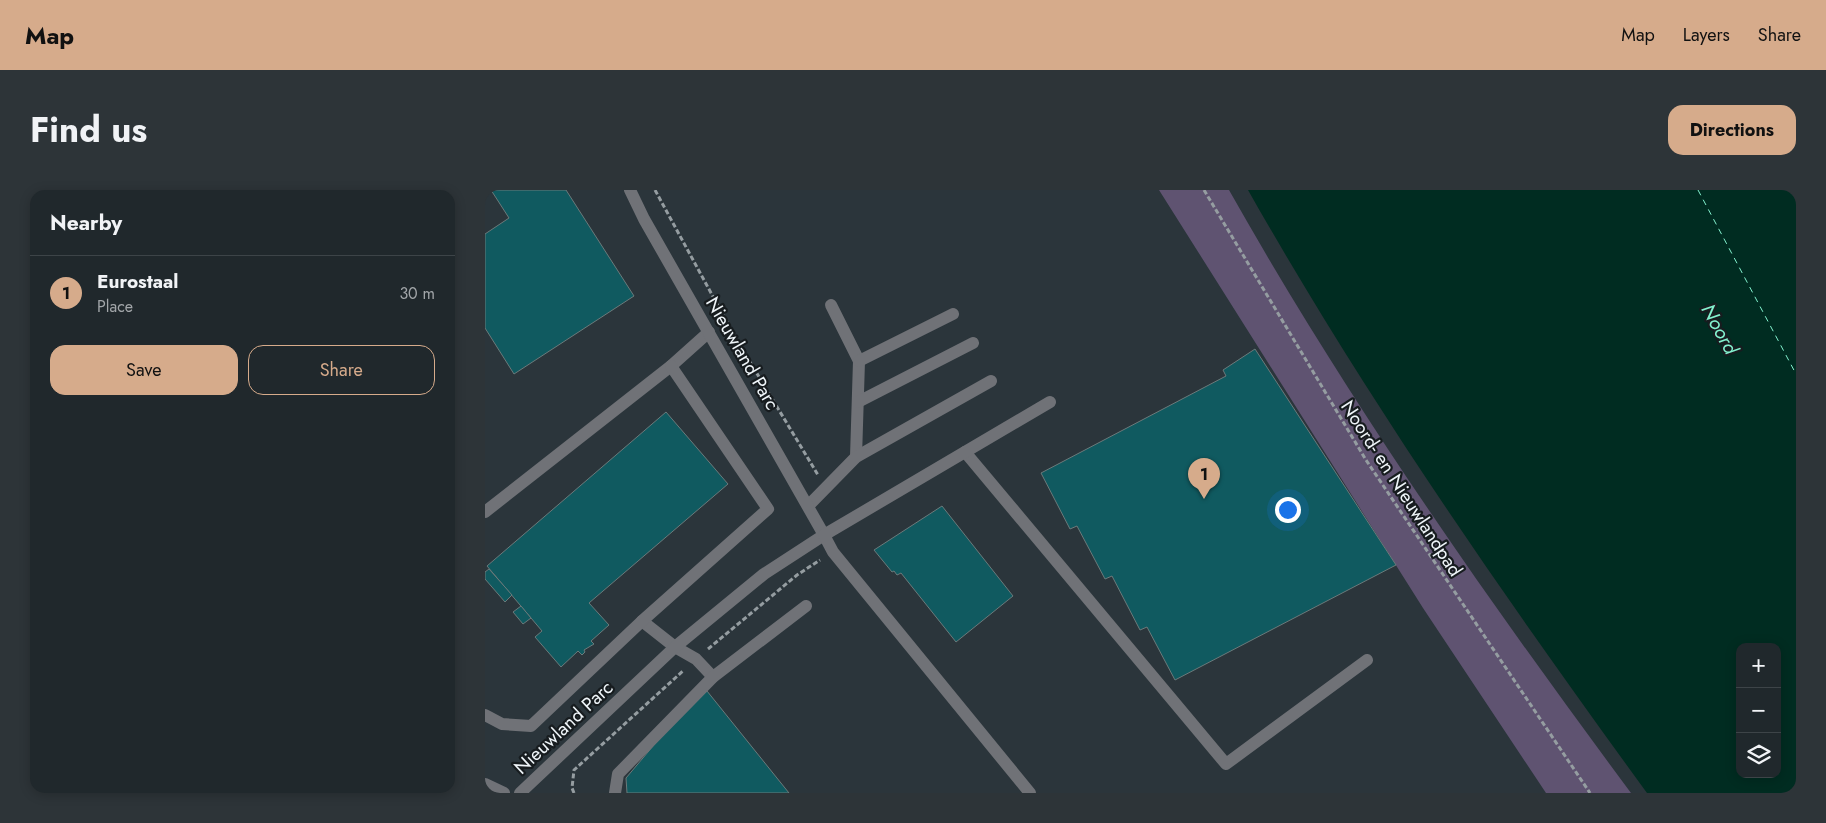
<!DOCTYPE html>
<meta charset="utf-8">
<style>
body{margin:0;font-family:Jost,sans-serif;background:#2d3438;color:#f1f3f6}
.controls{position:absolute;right:15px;bottom:15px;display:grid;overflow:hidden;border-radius:10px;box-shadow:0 2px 12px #0003}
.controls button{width:45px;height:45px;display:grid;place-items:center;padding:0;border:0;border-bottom:1px solid #3d4448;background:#20282c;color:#f1f3f6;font:25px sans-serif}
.you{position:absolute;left:802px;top:319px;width:18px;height:18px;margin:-12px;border:4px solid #fff;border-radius:50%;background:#1a73e8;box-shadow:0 0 0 8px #1a73e833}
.badge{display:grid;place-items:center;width:32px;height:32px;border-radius:50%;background:#d6ab8b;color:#111;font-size:16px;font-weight:700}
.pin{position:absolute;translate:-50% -41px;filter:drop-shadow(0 1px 2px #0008)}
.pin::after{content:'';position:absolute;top:26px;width:18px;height:15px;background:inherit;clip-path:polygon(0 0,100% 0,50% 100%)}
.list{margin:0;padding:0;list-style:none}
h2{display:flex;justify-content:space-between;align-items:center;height:65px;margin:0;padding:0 20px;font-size:21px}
h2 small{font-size:16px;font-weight:400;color:#a2a6a9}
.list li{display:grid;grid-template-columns:32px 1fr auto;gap:15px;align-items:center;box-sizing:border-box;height:75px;padding:0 20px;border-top:1px solid #3d4448}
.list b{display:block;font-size:19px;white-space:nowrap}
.list p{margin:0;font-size:16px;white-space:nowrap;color:#a2a6a9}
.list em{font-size:16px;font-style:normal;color:#a2a6a9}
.actions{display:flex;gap:10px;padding:15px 20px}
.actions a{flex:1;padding:11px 0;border:1px solid #d6ab8b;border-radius:15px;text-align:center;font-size:18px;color:#d6ab8b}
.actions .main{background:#d6ab8b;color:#111}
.icon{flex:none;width:28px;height:28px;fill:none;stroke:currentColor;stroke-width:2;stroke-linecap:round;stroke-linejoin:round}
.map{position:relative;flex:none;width:1311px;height:603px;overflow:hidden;border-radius:15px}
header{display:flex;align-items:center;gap:30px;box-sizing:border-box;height:70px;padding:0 25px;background:#d6ab8b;color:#111}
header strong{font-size:24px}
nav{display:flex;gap:28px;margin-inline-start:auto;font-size:18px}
.intro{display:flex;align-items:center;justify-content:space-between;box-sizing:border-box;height:120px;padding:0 30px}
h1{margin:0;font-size:35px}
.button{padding:12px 22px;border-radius:15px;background:#d6ab8b;color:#111;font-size:18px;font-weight:700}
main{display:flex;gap:30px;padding:0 30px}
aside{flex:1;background:#20282c;border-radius:15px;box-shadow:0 2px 12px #0003}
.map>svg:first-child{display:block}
.green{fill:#5f5371}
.water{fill:#002c21;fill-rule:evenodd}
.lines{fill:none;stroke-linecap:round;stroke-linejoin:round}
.ferry{stroke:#83f2cf;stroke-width:1;stroke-dasharray:6 5;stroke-linecap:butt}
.building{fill:#105a60;stroke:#6b7a7b}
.path{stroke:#959da1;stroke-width:3;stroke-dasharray:5 2.5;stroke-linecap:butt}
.minor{stroke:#707277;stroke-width:12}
.labels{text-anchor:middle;stroke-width:4.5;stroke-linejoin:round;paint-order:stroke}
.street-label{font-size:19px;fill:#eff5f9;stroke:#171c1f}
.water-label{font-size:20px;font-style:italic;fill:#83f2cf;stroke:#171c1f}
</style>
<header>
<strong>Map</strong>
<nav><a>Map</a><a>Layers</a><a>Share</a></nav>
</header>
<div class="intro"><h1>Find us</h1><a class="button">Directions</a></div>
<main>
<aside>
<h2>Nearby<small></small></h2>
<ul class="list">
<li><span class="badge">1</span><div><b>Eurostaal</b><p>Place</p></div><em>30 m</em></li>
</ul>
<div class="actions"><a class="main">Save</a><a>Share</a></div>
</aside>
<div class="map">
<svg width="1311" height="603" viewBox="0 0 1311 603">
<rect width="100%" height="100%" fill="#2b353b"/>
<path class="green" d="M 674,0 L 744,0 C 863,211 1002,409 1146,603 L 1061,603 L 938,418 Z"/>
<path class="water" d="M 763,0 L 1311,0 L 1311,603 L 1162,603 C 1020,408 882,210 763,0 ZM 1255,457 L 1292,457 L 1292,584 L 1255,584 Z"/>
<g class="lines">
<path class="ferry" d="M 1213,0 L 1311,184"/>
</g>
<g class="building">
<path d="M 6,0 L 81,0 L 149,106 L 29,184 L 0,138 L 0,44 L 24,28 Z"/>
<path d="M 770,159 L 911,375 L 690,490 L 662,437 L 655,440 L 627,386 L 620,389 L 592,336 L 585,339 L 556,283 L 741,186 L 738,180 Z"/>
<path d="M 181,222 L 243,294 L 104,413 L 124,435 L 106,451 L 109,454 L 99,460 L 100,462 L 97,465 L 93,461 L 76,477 L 50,447 L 57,441 L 2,376 Z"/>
<path d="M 457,316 L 528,406 L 471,452 L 416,383 L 412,385 L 409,381 L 407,382 L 389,360 Z"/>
<path d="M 4,379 L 27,405 L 20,412 L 0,389 L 0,382 Z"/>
<path d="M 36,416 L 46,428 L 38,434 L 28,422 Z"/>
<path d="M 222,501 L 304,603 L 142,603 L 141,588 L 191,529 Z"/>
</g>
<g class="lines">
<g class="path">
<path d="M 170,0 L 250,147 L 333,285"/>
<path d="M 719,0 L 881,270 L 1105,603"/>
<path d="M 223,459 L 312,385 L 335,370"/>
<path d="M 89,603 L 87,598 L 89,580 L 199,480"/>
</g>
<g class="minor">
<path d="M 346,115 L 374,171 L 371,267"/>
<path d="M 374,171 L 468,124"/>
<path d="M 373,212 L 488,153"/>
<path d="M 480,262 L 741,574 L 882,470"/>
<path d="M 324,315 L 371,267 L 506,191"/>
<path d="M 0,322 L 186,176 L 224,142"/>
<path d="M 157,431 L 190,457 L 211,469 L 228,487"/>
<path d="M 0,525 L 17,534 L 46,536 L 157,431 L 283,319 L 186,176"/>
<path d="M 0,594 L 19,603"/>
<path d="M 35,603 L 190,457 L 279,384 L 339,345 L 159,29 L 145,0"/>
<path d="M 130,603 L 133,584 L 228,487 L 321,416"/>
<path d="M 545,603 L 348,362 L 339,345 L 565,212"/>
</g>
</g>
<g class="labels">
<g class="street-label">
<text transform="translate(258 163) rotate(60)" y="7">Nieuwland Parc</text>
<text transform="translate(917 298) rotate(57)" y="7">Noord- en Nieuwlandpad</text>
<text transform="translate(78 537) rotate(-43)" y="7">Nieuwland Parc</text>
</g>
<g class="water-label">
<text transform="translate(1235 139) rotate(61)" y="7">Noord</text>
</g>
</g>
</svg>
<div class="controls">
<button>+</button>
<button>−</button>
<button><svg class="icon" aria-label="layers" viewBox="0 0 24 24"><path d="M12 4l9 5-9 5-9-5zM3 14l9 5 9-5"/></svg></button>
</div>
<div class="you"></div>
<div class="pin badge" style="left:719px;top:309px">1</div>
</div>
</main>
